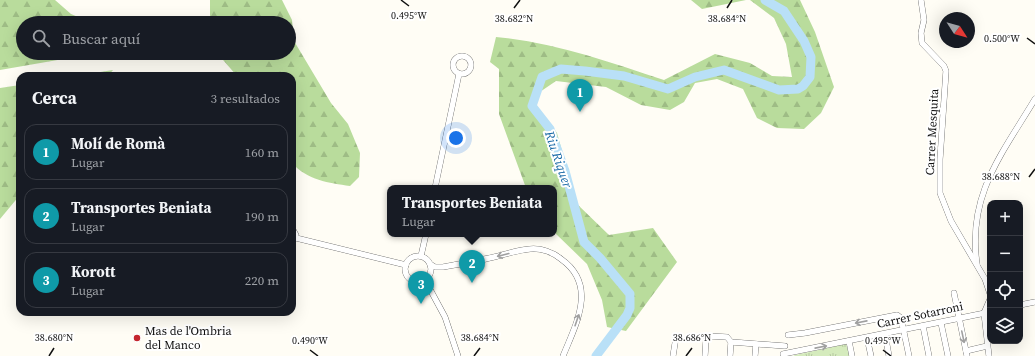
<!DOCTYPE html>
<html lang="es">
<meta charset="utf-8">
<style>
body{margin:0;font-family:"Source Serif 4",serif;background:#20242c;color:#f1f3f6}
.controls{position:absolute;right:12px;bottom:12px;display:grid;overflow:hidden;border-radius:8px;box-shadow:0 4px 16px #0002}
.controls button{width:36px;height:36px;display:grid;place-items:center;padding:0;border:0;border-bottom:1px solid #363941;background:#171b24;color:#f1f3f6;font:20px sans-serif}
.compass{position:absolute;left:939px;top:12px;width:36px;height:36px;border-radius:50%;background:#171b24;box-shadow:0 4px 16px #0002;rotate:126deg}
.you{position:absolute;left:456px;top:138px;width:14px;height:14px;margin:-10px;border:3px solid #fff;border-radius:50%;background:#1a73e8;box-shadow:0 0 0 6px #1a73e833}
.badge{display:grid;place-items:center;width:26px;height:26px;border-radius:50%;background:#c4262e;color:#fff;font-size:13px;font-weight:700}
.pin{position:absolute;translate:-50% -33px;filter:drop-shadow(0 1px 2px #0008)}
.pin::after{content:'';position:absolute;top:21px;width:14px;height:12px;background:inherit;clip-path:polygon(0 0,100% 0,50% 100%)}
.popup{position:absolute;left:387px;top:185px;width:170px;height:52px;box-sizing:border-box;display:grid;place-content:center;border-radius:8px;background:#171b24;filter:drop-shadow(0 1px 3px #0005);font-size:13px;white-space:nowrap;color:#9ea1a6}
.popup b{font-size:15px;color:#f1f3f6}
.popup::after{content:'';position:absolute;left:50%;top:100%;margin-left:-8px;border:8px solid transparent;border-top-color:#171b24}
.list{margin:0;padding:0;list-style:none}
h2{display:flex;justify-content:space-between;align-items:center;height:52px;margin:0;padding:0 16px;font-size:17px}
h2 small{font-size:13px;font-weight:400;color:#9ea1a6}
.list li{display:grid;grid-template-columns:26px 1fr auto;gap:12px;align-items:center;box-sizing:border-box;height:56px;margin:0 8px 8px;padding:0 8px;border:1px solid #363941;border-radius:12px}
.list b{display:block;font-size:15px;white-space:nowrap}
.list p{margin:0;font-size:13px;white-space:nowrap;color:#9ea1a6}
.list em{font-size:13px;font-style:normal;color:#9ea1a6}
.icon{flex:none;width:22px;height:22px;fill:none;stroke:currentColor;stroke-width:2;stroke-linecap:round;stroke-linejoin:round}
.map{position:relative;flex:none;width:1035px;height:356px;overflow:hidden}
.search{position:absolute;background:#171b24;box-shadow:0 4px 16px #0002;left:16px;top:16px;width:280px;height:44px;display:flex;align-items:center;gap:10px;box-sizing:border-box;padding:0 14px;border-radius:22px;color:#9ea1a6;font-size:15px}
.panel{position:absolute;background:#171b24;box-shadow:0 4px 16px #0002;left:16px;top:72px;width:280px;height:244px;border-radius:12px}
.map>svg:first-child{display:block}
.grass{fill:url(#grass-tufts)}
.forest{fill:url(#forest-firs)}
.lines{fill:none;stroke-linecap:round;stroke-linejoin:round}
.river{stroke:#b9e0f7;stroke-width:9}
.minor-casing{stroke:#444;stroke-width:6}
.minor{stroke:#fff;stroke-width:5.5}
.oneway{stroke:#a0a0a0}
.ticks{fill:none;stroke:#111;stroke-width:1.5}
.poi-dot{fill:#c4262e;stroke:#fff;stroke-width:1.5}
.labels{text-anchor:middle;stroke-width:4;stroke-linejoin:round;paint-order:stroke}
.street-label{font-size:12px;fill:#111;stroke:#fff}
.poi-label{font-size:12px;fill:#111;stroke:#fff;text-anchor:start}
.water-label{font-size:13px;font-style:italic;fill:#1768a6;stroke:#fff}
.ticks-label{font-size:10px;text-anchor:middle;fill:#111;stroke:#fff;stroke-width:4;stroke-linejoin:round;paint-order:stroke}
</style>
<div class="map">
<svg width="1035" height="356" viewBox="0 0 1035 356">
<defs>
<pattern id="grass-tufts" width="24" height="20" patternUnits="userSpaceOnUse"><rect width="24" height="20" fill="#d5ebbd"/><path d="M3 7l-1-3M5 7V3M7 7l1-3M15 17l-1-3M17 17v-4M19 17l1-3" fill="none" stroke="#b6c8a1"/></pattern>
<pattern id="forest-firs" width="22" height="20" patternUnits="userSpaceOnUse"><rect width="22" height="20" fill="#b9dc9c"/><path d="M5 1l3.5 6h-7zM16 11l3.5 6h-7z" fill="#9ebc85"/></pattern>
</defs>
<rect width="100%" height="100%" fill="#fffdf5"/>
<path class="grass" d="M 846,344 L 850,356 L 793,356 L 795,355 Z"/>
<g class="forest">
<path d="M 0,0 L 55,0 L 71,14 L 92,23 L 23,23 L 23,53 L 98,53 L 0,70 Z"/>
<path d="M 210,0 L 282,0 L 292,20 L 294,41 L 331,103 L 348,124 L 360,153 L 359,177 L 350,186 C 329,183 307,180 292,163 L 292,76 L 237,76 L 217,53 L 289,53 L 289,23 L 210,23 Z"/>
<path d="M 691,0 L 746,0 L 702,9 Z"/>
<path d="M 750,0 L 800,0 L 815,32 L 834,87 L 821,113 L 804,129 L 777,128 L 757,118 L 743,89 L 717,79 L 695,83 L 684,102 L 670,110 L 641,105 L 606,87 L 556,81 L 531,98 L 557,133 L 577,204 L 609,235 L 653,228 L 677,262 L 626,331 L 607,327 L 602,300 L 587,264 L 554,232 L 554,188 L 526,188 L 499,114 L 499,69 L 490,62 L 496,37 C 554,42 609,62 664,80 L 715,54 L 750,63 L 772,76 L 792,77 L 786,44 L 774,18 Z"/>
<path d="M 113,70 L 108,76 L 75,76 Z"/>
<path d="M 20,85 L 20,195 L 0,219 L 0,88 Z"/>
</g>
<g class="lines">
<path class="river" d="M 596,356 L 627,315 L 630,308 L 630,294 L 600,258 L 584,242 L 565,171 L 550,129 L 532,106 L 542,77 L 561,69 L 585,71 L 624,76 L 668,89 L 695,77 L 724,70 L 779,90 L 798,89 L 803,86 L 810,77 L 811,57 L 804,41 L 784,11 L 765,0"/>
<defs>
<g id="minor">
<path d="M 921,0 L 924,20 L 921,33 L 922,43 L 944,66 L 946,71 L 940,159 L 940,193 L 951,221 L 985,279 L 990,294"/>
<circle cx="462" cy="65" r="9"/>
<path d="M 435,188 L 459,74"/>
<path d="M 292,228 L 296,235 L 292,242"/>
<path d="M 296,238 L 406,265"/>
<path d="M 421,256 L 426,234"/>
<circle cx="418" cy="269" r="13"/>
<path d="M 430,264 L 435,267 L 443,267 C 460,264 477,261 494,257 C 506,254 518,250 530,249 C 541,248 553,252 561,259 C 598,285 576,324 563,356"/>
<path d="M 977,264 C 967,195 1002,154 1035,99"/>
<path d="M 425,280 L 445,317 L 458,356"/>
<path d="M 954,293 L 967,356"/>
<path d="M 1020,305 L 1035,302"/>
<path d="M 941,323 L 948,356"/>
<path d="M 923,326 L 929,356"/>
<path d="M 885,334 L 889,356"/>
<path d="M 788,335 L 805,333 L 897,315 L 901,318 L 909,356"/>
<path d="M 867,338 L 871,356"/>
<path d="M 849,341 L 852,356"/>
<path d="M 966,351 L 987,346"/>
<path d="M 783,354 L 990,312"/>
<path d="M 673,356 L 676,337"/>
<path d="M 705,356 L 706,340 L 708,336 L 727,337 L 731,342 L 785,346"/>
<path d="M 730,356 L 731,342"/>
<path d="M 755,356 L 756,344"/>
<path d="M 989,356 L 984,313 L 990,299"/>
</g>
</defs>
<use href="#minor" class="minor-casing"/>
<use href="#minor" class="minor"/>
</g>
<defs><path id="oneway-shaft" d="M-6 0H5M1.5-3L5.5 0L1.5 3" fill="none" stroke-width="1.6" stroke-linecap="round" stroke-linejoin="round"/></defs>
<g class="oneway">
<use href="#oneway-shaft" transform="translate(503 255) rotate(166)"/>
<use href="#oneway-shaft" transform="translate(577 320) rotate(-71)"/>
<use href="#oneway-shaft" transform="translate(861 322) rotate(169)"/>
<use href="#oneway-shaft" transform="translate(963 337) rotate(78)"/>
<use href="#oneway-shaft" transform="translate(821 347) rotate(-11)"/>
</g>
<path class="ticks" d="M 401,0 L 409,6M 514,8 L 520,0M 727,8 L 732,0M 1027,38 L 1035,44M 1029,177 L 1035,169M 310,350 L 318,356M 883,350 L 891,356M 49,356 L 54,348M 474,356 L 480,348M 686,356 L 692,348"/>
<circle class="poi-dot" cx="137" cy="338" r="4"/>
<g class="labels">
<g class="street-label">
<text transform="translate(932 132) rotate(-87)" y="4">Carrer Mesquita</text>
<text transform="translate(920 315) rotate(-12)" y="4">Carrer Sotarroni</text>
</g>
<g class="poi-label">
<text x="145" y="335">Mas de l'Ombria<tspan x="145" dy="14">del Manco</tspan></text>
</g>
<g class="water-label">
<text transform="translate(559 159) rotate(71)" y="5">Riu Riquer</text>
</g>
</g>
<g class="ticks-label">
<text x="409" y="19">0.495°W</text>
<text x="514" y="22">38.682°N</text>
<text x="727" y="22">38.684°N</text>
<text x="1002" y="42">0.500°W</text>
<text x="1001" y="180">38.688°N</text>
<text x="54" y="341">38.680°N</text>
<text x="480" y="341">38.684°N</text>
<text x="692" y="341">38.686°N</text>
<text x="310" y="344">0.490°W</text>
<text x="883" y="344">0.495°W</text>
</g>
</svg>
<div class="controls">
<button>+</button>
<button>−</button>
<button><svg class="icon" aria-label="locate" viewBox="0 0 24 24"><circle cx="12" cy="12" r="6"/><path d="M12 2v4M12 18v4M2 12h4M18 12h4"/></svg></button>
<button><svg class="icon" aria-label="layers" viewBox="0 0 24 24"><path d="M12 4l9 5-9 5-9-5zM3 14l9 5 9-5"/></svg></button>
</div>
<svg class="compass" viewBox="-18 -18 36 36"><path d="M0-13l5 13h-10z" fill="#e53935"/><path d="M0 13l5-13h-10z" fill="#9ea1a6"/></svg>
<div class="you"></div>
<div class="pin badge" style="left:580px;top:112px;background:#0f9aa8">1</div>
<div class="pin badge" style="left:472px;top:283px;background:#0f9aa8">2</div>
<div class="popup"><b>Transportes Beniata</b>Lugar</div>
<div class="pin badge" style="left:421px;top:304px;background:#0f9aa8">3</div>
<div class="search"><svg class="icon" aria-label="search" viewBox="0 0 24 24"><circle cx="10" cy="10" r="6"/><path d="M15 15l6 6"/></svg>Buscar aquí</div>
<section class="panel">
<h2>Cerca<small>3 resultados</small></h2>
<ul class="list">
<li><span class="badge" style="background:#0f9aa8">1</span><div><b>Molí de Romà</b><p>Lugar</p></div><em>160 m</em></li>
<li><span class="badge" style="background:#0f9aa8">2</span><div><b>Transportes Beniata</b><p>Lugar</p></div><em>190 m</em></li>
<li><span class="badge" style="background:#0f9aa8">3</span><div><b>Korott</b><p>Lugar</p></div><em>220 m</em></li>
</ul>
</section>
</div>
